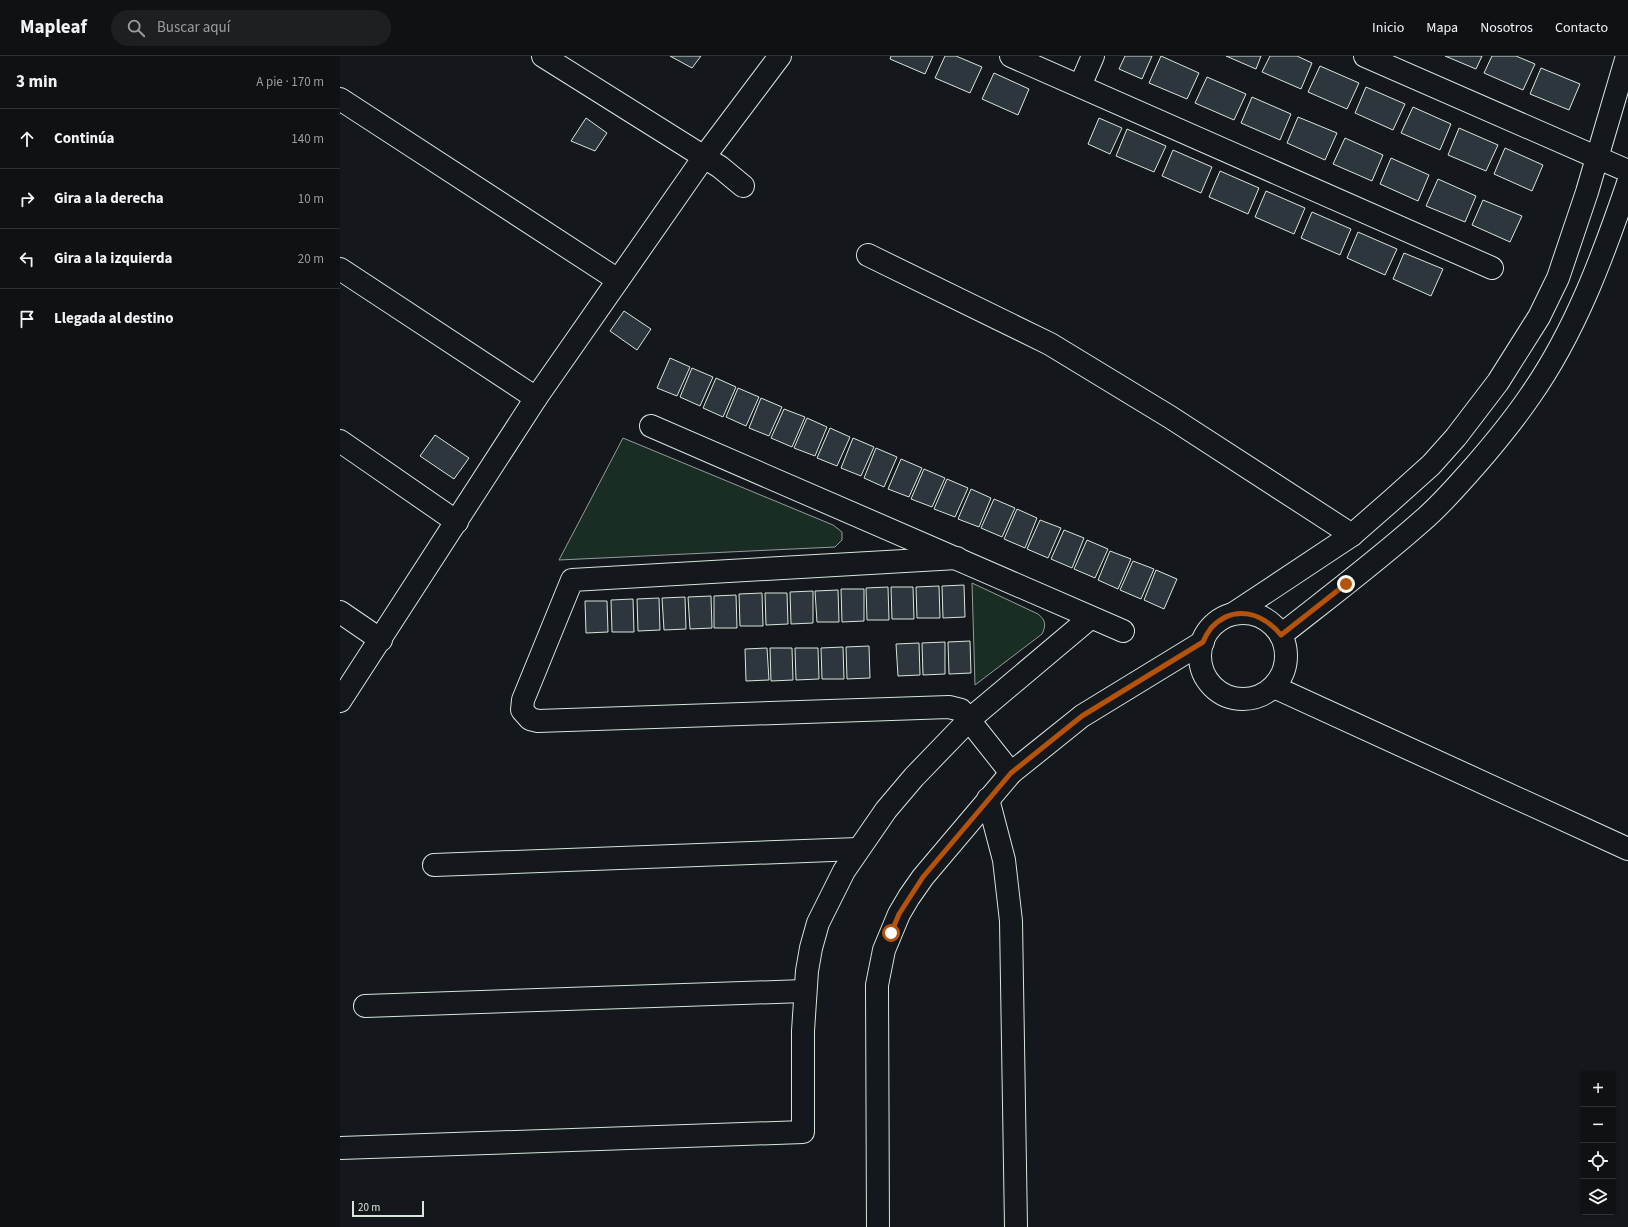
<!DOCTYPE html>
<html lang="es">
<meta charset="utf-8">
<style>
body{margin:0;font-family:"Source Sans 3",sans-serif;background:#1d2022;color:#f1f3f6}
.controls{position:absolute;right:12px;bottom:12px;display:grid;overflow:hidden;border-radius:4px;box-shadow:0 1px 3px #0004}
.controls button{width:36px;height:36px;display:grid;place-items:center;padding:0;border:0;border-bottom:1px solid #2f3234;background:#0f1215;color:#f1f3f6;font:20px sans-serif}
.scale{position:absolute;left:12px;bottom:10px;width:72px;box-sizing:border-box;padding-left:4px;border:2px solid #d8e6dc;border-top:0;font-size:11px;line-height:14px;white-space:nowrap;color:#d8e6dc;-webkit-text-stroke:3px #14181c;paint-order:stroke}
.stop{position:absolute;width:12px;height:12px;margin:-9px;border:3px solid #b45309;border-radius:50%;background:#fff}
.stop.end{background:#b45309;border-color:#fff;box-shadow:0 1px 4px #0008}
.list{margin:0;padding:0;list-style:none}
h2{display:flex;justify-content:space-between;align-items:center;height:52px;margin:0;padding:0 16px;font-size:17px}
h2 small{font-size:13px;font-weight:400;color:#9b9ea0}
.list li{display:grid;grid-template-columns:26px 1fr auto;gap:12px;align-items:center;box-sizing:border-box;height:60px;padding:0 16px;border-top:1px solid #2f3234}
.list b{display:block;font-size:15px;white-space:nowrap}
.list em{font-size:13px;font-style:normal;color:#9b9ea0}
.icon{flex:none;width:22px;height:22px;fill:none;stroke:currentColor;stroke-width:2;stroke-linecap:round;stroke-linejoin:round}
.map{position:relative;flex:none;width:1288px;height:1171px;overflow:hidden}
header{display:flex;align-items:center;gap:24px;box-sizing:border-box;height:56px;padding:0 20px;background:#0f1215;border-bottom:1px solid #2f3234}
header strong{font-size:19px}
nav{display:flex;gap:22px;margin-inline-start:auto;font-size:14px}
.search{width:280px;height:36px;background:#1d2022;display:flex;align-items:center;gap:10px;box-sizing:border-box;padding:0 14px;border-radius:22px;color:#9b9ea0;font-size:15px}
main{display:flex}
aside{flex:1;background:#0f1215}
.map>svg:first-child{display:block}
.green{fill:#1a2d24;stroke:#939e99}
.building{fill:#2c363c;stroke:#d8e6dc}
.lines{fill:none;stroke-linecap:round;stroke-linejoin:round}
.minor-casing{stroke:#d8e6dc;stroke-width:24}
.minor{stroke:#14181c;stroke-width:22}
.route{stroke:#b45309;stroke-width:5}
</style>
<header>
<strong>Mapleaf</strong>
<div class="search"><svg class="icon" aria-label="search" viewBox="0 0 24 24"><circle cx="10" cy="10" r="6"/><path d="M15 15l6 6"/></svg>Buscar aquí</div>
<nav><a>Inicio</a><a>Mapa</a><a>Nosotros</a><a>Contacto</a></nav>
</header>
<main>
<aside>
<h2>3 min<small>A pie · 170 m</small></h2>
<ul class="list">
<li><svg class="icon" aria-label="ahead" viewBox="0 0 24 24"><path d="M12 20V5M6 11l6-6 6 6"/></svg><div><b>Continúa</b></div><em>140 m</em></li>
<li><svg class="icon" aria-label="right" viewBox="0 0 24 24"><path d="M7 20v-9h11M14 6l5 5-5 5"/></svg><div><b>Gira a la derecha</b></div><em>10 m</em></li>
<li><svg class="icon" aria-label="left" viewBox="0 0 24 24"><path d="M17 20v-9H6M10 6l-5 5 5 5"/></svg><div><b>Gira a la izquierda</b></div><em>20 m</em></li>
<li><svg class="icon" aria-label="arrive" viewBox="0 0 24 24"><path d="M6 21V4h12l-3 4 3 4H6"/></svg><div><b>Llegada al destino</b></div></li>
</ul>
</aside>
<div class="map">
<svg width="1288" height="1171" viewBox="0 0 1288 1171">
<rect width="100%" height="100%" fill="#14181c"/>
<g class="green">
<path d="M 283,382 L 493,469 L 502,476 L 502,484 L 495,491 L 219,504 Z"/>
<path d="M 632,527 L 698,558 C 706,564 706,570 702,578 L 635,629 Z"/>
</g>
<g class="building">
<path d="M 330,0 L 361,0 L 352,12 Z"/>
<path d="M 551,0 L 593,0 L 585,18 L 550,3 Z"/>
<path d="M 605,0 L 616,0 L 642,11 L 630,37 L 595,22 Z"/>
<path d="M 785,0 L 812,0 L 802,23 L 779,13 Z"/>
<path d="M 821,0 L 859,17 L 847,43 L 809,27 Z"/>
<path d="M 886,0 L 921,0 L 916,13 Z"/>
<path d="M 930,0 L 957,0 L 972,7 L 961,33 L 922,16 Z"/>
<path d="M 1105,0 L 1142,0 L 1136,13 Z"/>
<path d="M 1152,0 L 1176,0 L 1195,8 L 1183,34 L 1144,17 Z"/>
<path d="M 980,10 L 1019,27 L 1007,53 L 968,36 Z"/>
<path d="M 1201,12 L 1240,28 L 1229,54 L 1190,38 Z"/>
<path d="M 654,17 L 689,33 L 678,59 L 642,43 Z"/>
<path d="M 867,21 L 906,38 L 894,64 L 855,47 Z"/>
<path d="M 1026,31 L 1065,48 L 1053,74 L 1015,57 Z"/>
<path d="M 912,41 L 951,58 L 940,84 L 901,67 Z"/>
<path d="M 1073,51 L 1111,68 L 1100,94 L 1061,77 Z"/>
<path d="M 958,61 L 997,77 L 985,104 L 947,87 Z"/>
<path d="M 246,62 L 267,77 L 255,95 L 231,85 Z"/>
<path d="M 759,62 L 782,72 L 770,98 L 748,88 Z"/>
<path d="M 1119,72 L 1158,89 L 1146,115 L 1108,99 Z"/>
<path d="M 787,73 L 826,90 L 814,116 L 776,100 Z"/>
<path d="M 1005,82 L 1043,99 L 1032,125 L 993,108 Z"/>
<path d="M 1165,92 L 1203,109 L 1192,135 L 1154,118 Z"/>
<path d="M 833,94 L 872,111 L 861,137 L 822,120 Z"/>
<path d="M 1051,102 L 1089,119 L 1078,145 L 1040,128 Z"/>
<path d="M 880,115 L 919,132 L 908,158 L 869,141 Z"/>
<path d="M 1098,123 L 1136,140 L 1125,166 L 1086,150 Z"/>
<path d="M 926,135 L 965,152 L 954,178 L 915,161 Z"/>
<path d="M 1143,144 L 1182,160 L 1170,186 L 1132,169 Z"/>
<path d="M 972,156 L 1011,173 L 1000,199 L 961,182 Z"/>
<path d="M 1018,176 L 1057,193 L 1045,219 L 1007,202 Z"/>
<path d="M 1064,197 L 1103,213 L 1091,240 L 1053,223 Z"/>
<path d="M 284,255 L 311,273 L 297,294 L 270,275 Z"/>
<path d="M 330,302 L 350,311 L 337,340 L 317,332 Z"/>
<path d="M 352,312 L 373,321 L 360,350 L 340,341 Z"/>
<path d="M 376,322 L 396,331 L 383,361 L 363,352 Z"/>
<path d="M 398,332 L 419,341 L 406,370 L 386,361 Z"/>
<path d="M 421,342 L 442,351 L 429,380 L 409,372 Z"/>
<path d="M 444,353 L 465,361 L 452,391 L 431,382 Z"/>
<path d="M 467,362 L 487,371 L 475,400 L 454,392 Z"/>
<path d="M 490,372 L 510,381 L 497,410 L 477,402 Z"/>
<path d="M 95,379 L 129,402 L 114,423 L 80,400 Z"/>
<path d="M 513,382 L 534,391 L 521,420 L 501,412 Z"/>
<path d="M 536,392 L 557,401 L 544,431 L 524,422 Z"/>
<path d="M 561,403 L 582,412 L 569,441 L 548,433 Z"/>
<path d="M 584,413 L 605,422 L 592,451 L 571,443 Z"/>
<path d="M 607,423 L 628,432 L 615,461 L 594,453 Z"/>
<path d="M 631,433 L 651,442 L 639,471 L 618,463 Z"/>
<path d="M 654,443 L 675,452 L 662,481 L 641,472 Z"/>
<path d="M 677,453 L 697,462 L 685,492 L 664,483 Z"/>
<path d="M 700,464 L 721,472 L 708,502 L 687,493 Z"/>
<path d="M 724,474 L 744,482 L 732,512 L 711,503 Z"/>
<path d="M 747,484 L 768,493 L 755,522 L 734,513 Z"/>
<path d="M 770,495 L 791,503 L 778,533 L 758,524 Z"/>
<path d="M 793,505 L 814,513 L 801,543 L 780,534 Z"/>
<path d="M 816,514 L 837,523 L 824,553 L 804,544 Z"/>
<path d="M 624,529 L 625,561 L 603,562 L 602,530 Z"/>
<path d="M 599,530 L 600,562 L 577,562 L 576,531 Z"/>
<path d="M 548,531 L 549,564 L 527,564 L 526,532 Z"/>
<path d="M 551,531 L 573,531 L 574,563 L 552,563 Z"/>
<path d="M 501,533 L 524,533 L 524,565 L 502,566 Z"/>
<path d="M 498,534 L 499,566 L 477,566 L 475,535 Z"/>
<path d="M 473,535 L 473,567 L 451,568 L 450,536 Z"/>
<path d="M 422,537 L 423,570 L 400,570 L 399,538 Z"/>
<path d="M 425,537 L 447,537 L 448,568 L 426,569 Z"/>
<path d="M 396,539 L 397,572 L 374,572 L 374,540 Z"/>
<path d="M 371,540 L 372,572 L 350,573 L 348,541 Z"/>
<path d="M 345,541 L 346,573 L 324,574 L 322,542 Z"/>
<path d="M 319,542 L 320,574 L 298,575 L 297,543 Z"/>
<path d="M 293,543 L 294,576 L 272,576 L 271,544 Z"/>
<path d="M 245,545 L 267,545 L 268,576 L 246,577 Z"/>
<path d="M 630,585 L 631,617 L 609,618 L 608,586 Z"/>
<path d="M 605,586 L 605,618 L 583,619 L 582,587 Z"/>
<path d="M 579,587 L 580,619 L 558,620 L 556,588 Z"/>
<path d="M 529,590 L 530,622 L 507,623 L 506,591 Z"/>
<path d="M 503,591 L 504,623 L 482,623 L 481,592 Z"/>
<path d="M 427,592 L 429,624 L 406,625 L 405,593 Z"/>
<path d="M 430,592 L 452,592 L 453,624 L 431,625 Z"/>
<path d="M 455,592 L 478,592 L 479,623 L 456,624 Z"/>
</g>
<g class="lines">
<defs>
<g id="minor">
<path d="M 203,0 L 380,111 L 403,130"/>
<path d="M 671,0 L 1152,212"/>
<path d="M 1025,0 L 1288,115"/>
<path d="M 740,30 L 753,0"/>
<path d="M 0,43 L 278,224"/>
<path d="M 528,199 L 710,288 L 830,361 L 1012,479"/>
<path d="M 0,213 L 196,342"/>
<path d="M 311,370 L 783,575"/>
<path d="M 0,385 L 117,466"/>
<path d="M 617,502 L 232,524 L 183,644 L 182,654 L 190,663 L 198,665 L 609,651 L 621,654 L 671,717"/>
<path d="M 0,556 L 41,584"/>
<circle cx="903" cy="600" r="43"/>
<path d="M 893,558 L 1012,479 L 1052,444 L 1091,409 L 1116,381 L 1158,326 L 1199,261 L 1218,222 L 1247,136 L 1287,0"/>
<path d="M 941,579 C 988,542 1037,505 1082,465 C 1101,449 1117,430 1134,411 C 1154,388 1173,365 1190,340 C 1235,276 1263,200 1288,127"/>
<path d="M 934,631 L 1288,793"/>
<path d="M 0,645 L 196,342 L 364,101 L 440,0"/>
<path d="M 648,743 L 664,804 L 671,865 L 676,1171"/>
<path d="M 94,809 L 518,793"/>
<path d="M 25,950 L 464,935"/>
<path d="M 0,1092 L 463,1076 L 463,975 L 467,915 L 471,892 L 478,867 L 504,815 L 546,754 L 574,721 L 630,663 L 750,562"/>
<path d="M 538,1171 L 537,929 L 544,894 L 559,858 L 569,841 L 583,821 L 671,717 L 742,660 L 863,586"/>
</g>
</defs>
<use href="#minor" class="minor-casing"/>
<use href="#minor" class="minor"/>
</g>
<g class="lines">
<path class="route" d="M 551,877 L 559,858 L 583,821 L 671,717 L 742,660 L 863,586 C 865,581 868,576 871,572 C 893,548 922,556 941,579 L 1006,528"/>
</g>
</svg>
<div class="controls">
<button>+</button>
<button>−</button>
<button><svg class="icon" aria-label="locate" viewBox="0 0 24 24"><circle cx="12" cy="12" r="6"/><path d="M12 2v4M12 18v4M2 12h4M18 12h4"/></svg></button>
<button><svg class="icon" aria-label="layers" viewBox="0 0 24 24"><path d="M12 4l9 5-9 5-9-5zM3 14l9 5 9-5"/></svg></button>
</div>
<div class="scale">20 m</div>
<div class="stop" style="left:551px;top:877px"></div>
<div class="stop end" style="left:1006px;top:528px"></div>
</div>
</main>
